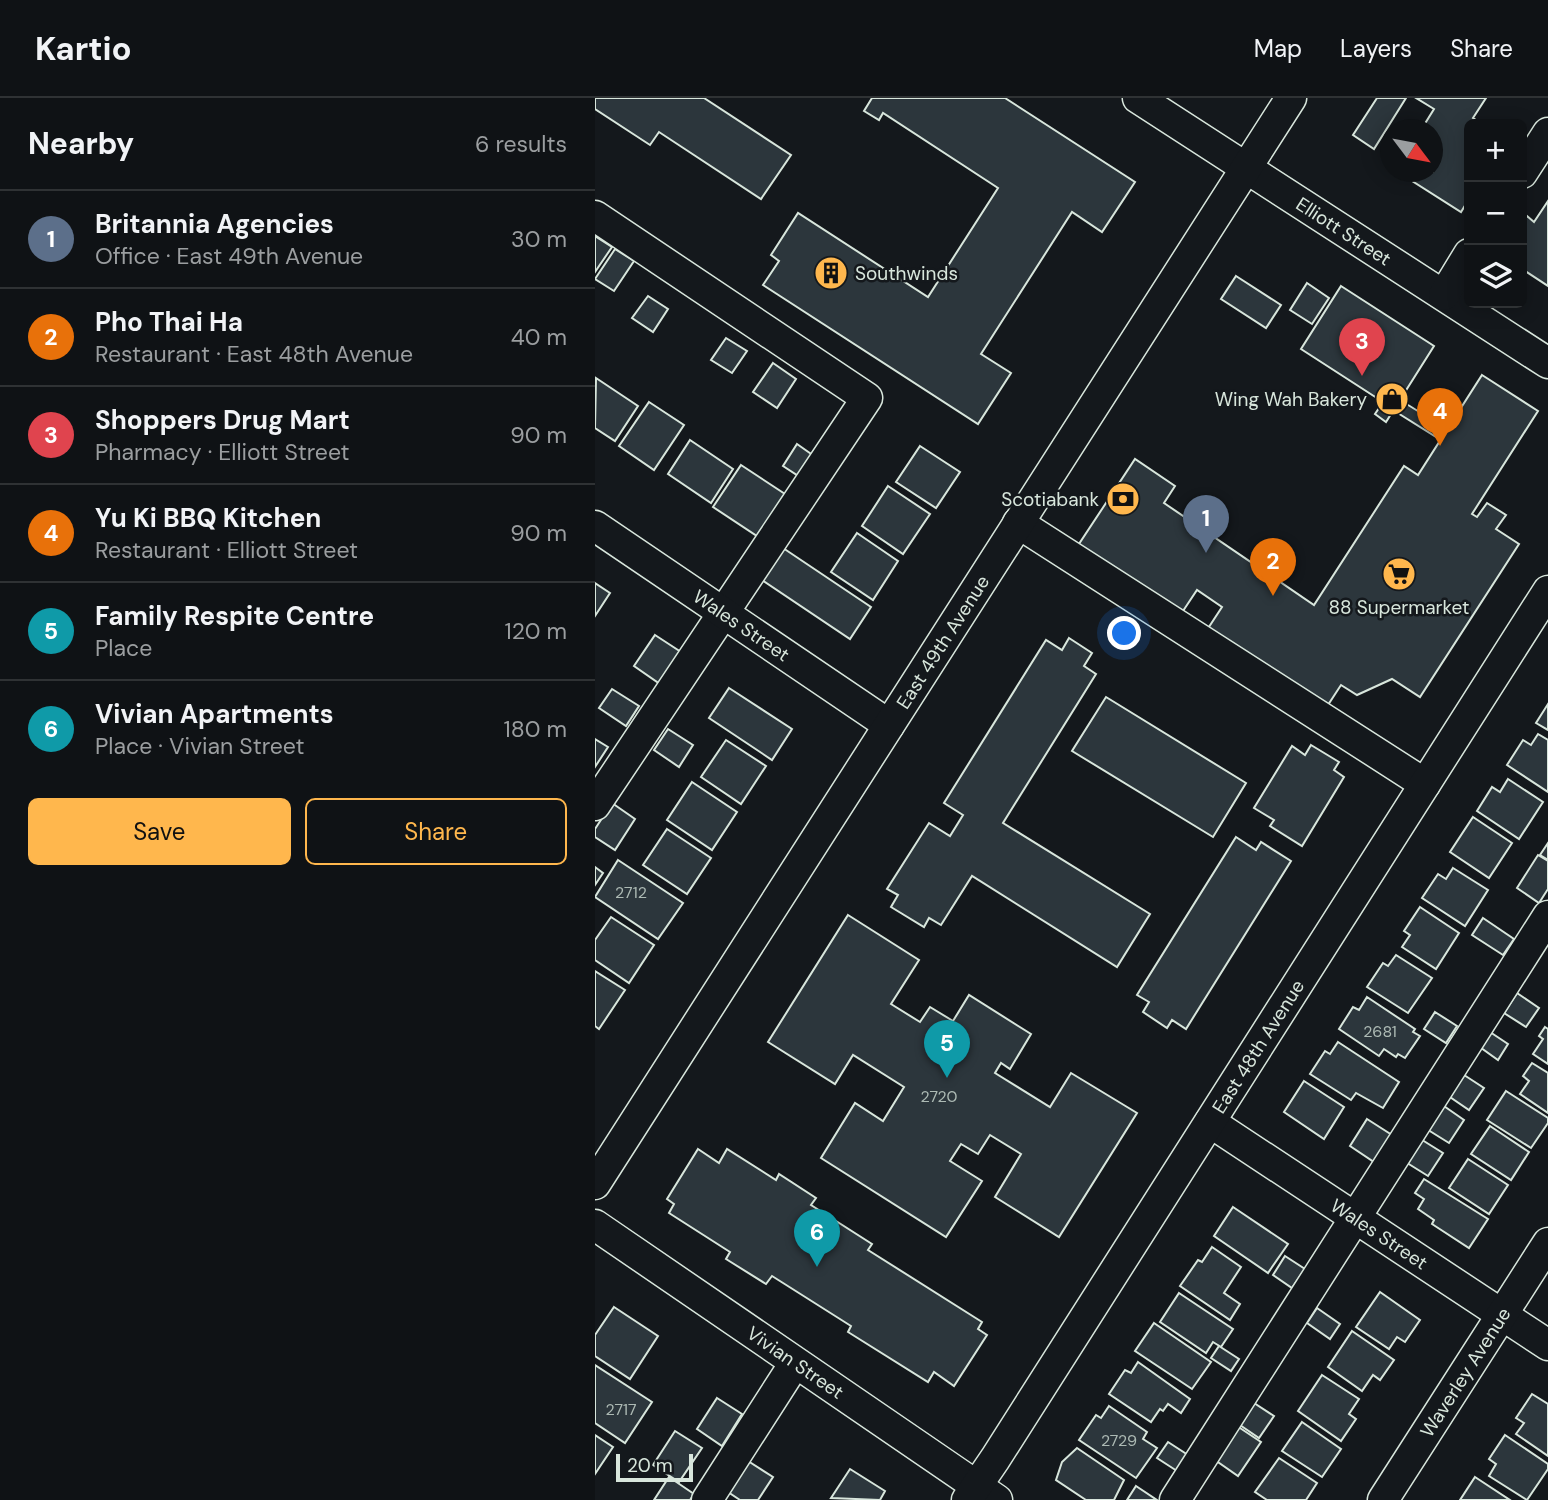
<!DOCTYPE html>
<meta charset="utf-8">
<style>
body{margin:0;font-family:"DM Sans",sans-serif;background:#1d2022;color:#f1f3f6}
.controls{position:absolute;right:21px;top:21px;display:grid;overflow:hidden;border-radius:10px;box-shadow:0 4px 18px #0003}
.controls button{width:63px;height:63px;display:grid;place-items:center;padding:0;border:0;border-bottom:2px solid #2f3234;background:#0f1215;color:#f1f3f6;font:35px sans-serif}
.compass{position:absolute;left:785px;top:21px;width:63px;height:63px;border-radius:50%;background:#0f1215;box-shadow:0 4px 18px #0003;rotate:122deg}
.scale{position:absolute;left:21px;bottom:18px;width:77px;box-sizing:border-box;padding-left:7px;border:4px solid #d8e6dc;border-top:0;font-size:19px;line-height:24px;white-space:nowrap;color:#d8e6dc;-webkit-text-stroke:5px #14181c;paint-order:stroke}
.you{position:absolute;left:530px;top:536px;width:24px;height:24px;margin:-18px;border:5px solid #fff;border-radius:50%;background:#1a73e8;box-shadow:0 0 0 10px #1a73e833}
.badge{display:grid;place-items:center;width:46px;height:46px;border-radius:50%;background:#ffb74d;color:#fff;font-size:23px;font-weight:700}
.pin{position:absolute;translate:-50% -58px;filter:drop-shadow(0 2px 4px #0008)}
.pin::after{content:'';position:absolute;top:37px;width:24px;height:21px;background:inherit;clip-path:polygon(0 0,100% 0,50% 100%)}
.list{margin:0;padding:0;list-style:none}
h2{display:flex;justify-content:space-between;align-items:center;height:91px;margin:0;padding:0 28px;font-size:30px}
h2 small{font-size:23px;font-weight:400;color:#9b9ea0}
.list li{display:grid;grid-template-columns:46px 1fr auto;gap:21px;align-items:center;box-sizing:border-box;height:98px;padding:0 28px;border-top:2px solid #2f3234}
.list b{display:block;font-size:26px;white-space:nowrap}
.list p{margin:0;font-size:23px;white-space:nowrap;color:#9b9ea0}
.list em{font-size:23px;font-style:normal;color:#9b9ea0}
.actions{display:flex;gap:14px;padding:21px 28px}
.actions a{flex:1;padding:16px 0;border:2px solid #ffb74d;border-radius:10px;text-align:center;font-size:24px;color:#ffb74d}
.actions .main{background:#ffb74d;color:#111}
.icon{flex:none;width:38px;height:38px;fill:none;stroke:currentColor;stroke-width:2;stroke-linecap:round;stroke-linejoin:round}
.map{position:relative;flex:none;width:953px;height:1402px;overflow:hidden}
header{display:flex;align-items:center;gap:42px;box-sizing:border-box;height:98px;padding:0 35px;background:#0f1215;border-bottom:2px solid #2f3234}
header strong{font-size:33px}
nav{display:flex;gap:38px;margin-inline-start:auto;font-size:24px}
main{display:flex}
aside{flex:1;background:#0f1215}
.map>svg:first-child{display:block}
.building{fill:#2c363c;stroke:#d8e6dc;stroke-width:2}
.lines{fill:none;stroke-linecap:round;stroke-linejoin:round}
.minor-casing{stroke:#d8e6dc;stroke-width:33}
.minor{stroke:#14181c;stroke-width:30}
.labels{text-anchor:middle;stroke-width:5;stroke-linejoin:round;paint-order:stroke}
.number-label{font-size:16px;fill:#adbab4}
.street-label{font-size:19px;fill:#d8e6dc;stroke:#14181c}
.poi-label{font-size:19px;fill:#d8e6dc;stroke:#14181c;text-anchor:end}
</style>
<header>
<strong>Kartio</strong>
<nav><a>Map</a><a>Layers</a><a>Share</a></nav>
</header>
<main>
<aside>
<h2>Nearby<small>6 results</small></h2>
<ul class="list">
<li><span class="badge" style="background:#5c6f8a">1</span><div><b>Britannia Agencies</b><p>Office · East 49th Avenue</p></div><em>30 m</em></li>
<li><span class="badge" style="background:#e8710a">2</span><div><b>Pho Thai Ha</b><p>Restaurant · East 48th Avenue</p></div><em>40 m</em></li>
<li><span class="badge" style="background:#e0444e">3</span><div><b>Shoppers Drug Mart</b><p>Pharmacy · Elliott Street</p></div><em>90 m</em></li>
<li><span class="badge" style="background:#e8710a">4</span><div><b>Yu Ki BBQ Kitchen</b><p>Restaurant · Elliott Street</p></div><em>90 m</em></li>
<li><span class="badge" style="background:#0f9aa8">5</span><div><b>Family Respite Centre</b><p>Place</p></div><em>120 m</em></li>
<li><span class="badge" style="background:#0f9aa8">6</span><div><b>Vivian Apartments</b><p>Place · Vivian Street</p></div><em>180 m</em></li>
</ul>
<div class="actions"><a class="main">Save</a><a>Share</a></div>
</aside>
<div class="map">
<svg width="953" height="1402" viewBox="0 0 953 1402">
<rect width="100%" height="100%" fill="#14181c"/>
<g class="building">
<path d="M 0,0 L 109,0 L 196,57 L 166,101 L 64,34 L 55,47 L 0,11 Z"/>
<path d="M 277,0 L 410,0 L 540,84 L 507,134 L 477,114 L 386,256 L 416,275 L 383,326 L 168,187 L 184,163 L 176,157 L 203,115 L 333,199 L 403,90 L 288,15 L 284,22 L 269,13 Z"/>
<path d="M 782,0 L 811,0 L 779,51 L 758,37 Z"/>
<path d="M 821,0 L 891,0 L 878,20 L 887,26 L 874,26 L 874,101 L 866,114 L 803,74 L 838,74 L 838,32 L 826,32 L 839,11 Z"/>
<path d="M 953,103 L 953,188 L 927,171 L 927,126 L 932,118 L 939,124 Z"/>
<path d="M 0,138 L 17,149 L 0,174 Z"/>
<path d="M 20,151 L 39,163 L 19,193 L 0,181 Z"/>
<path d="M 641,178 L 686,207 L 671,230 L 626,201 Z"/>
<path d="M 712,185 L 734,200 L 717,226 L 695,212 Z"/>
<path d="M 746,188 L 839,248 L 791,324 L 780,316 L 788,304 L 706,251 Z"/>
<path d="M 53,198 L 73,211 L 58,234 L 37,220 Z"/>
<path d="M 131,240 L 152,253 L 137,275 L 116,262 Z"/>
<path d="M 178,265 L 201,281 L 182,310 L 158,294 Z"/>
<path d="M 887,277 L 943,313 L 877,416 L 882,419 L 892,405 L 911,417 L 901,431 L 924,446 L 825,599 L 797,581 L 762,597 L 746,587 L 729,613 L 610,535 L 627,509 L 602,492 L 588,513 L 482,449 L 540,361 L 580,388 L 569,405 L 719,507 L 809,368 L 823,377 Z"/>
<path d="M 1,280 L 43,308 L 20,343 L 0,330 Z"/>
<path d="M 805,302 L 852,331 L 846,342 L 798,312 Z"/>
<path d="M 54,304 L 89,327 L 59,372 L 24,348 Z"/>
<path d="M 95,342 L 138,371 L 116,405 L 73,376 Z"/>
<path d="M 202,346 L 219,358 L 205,379 L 188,368 Z"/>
<path d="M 325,348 L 365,374 L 341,410 L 301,384 Z"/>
<path d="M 146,367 L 190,396 L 162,438 L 118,409 Z"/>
<path d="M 293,388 L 335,416 L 308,456 L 267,428 Z"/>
<path d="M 262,435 L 303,463 L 278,502 L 236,474 Z"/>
<path d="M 188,450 L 276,509 L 255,541 L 167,482 Z"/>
<path d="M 0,485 L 15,495 L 0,518 Z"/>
<path d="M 60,537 L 86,554 L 65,586 L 39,568 Z"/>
<path d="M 474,540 L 497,555 L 489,568 L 501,576 L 408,725 L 555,816 L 522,869 L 377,778 L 346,827 L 334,820 L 329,829 L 296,809 L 303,797 L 292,791 L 334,725 L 355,738 L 368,717 L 349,705 L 451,542 L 467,552 Z"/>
<path d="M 134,590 L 197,631 L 177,662 L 114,620 Z"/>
<path d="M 17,591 L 44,608 L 31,628 L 4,610 Z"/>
<path d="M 511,599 L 651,685 L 618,739 L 477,653 Z"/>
<path d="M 953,606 L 953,632 L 941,625 Z"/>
<path d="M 73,631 L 98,647 L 84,669 L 59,652 Z"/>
<path d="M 943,636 L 953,642 L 953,694 L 912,667 L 928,642 L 936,647 Z"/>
<path d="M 0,641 L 13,649 L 0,669 Z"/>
<path d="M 131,642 L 171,668 L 146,706 L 106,679 Z"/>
<path d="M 716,647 L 744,664 L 739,672 L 749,679 L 707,748 L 675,728 L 679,722 L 659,710 L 697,648 L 710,657 Z"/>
<path d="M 913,681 L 948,704 L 924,741 L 882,713 L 897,689 L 905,694 Z"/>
<path d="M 97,684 L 142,714 L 117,752 L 72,722 Z"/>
<path d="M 17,705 L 40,721 L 20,752 L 0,739 L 0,731 Z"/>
<path d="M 878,719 L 917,745 L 894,780 L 855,754 Z"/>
<path d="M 72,731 L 116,760 L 92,796 L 48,767 Z"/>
<path d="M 641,739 L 661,752 L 666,744 L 696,763 L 591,931 L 577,922 L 572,930 L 548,914 L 554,904 L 542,897 Z"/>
<path d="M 953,745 L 953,762 L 945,757 Z"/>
<path d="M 943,757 L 953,763 L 953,791 L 944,805 L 922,790 Z"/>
<path d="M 23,762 L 88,805 L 63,841 L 0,799 Z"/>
<path d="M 0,769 L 8,775 L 0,787 Z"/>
<path d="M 858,770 L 893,792 L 870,828 L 827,800 L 843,776 L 851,781 Z"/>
<path d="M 825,809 L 864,835 L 841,871 L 807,849 L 815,837 L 809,833 Z"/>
<path d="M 253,817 L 324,862 L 296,906 L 325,924 L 335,909 L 358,923 L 374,897 L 436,936 L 415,971 L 406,965 L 400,975 L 455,1009 L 476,975 L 542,1015 L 464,1139 L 400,1099 L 426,1056 L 395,1037 L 383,1056 L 366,1046 L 355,1063 L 387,1083 L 351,1139 L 226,1060 L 260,1005 L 288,1023 L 309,989 L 258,957 L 240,986 L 173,944 Z"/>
<path d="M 16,819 L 59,847 L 34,885 L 0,862 L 0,842 Z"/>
<path d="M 888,820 L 919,841 L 908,857 L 877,837 Z"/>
<path d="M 801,857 L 837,880 L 813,915 L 772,889 L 788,865 L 793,868 Z"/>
<path d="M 0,873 L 30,892 L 4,931 L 0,928 Z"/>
<path d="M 922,895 L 944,910 L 931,929 L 909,915 Z"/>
<path d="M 772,899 L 820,931 L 818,934 L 825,938 L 810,960 L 803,956 L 801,959 L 789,951 L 784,958 L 744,931 L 758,909 L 764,912 Z"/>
<path d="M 840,914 L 862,928 L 851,945 L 829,931 Z"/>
<path d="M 950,929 L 953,931 L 953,966 L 938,956 L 948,941 L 944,938 Z"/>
<path d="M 892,932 L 913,946 L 903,962 L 882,947 Z"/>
<path d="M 743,944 L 804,984 L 788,1010 L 761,995 L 756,1002 L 715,976 L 730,953 L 735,956 Z"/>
<path d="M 937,965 L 953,975 L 953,1015 L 925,996 L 934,983 L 928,978 Z"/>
<path d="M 866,975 L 889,990 L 874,1012 L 852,997 Z"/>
<path d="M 709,983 L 749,1009 L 729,1041 L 689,1014 Z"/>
<path d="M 911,993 L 953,1020 L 953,1025 L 936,1050 L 892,1022 Z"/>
<path d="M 846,1006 L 869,1022 L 854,1045 L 830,1030 Z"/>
<path d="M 772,1021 L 797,1037 L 779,1064 L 755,1048 Z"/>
<path d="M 895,1028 L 934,1054 L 916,1082 L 876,1056 Z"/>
<path d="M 824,1040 L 848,1055 L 833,1078 L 809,1063 Z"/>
<path d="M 103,1051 L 124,1065 L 132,1051 L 181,1082 L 184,1076 L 221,1100 L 216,1107 L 277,1146 L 273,1152 L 387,1224 L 383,1231 L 392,1237 L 359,1288 L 339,1274 L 333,1284 L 253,1234 L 256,1228 L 177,1178 L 171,1186 L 131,1161 L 135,1154 L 74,1115 L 79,1106 L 72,1101 Z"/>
<path d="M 873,1061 L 913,1087 L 894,1116 L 854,1090 Z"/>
<path d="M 829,1081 L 893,1121 L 874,1150 L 837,1126 L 839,1122 L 823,1111 L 829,1101 L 820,1095 Z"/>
<path d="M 638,1109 L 693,1146 L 673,1175 L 619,1138 Z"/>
<path d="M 617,1149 L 646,1169 L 629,1195 L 645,1206 L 635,1222 L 585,1188 L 603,1162 L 607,1164 Z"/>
<path d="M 690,1158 L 710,1171 L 697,1190 L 678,1177 Z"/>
<path d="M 785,1194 L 825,1222 L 810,1244 L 802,1239 L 794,1251 L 761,1229 Z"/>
<path d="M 584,1195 L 638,1231 L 626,1249 L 618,1244 L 611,1255 L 565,1224 Z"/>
<path d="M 19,1209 L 63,1238 L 35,1281 L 0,1258 L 0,1237 Z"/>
<path d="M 722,1210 L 745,1226 L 735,1241 L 712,1225 Z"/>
<path d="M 559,1225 L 616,1264 L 597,1291 L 540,1253 Z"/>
<path d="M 757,1233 L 799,1262 L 785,1282 L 778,1277 L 767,1293 L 733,1269 Z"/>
<path d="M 624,1248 L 644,1261 L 636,1273 L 616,1260 Z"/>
<path d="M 543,1264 L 595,1301 L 586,1315 L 573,1306 L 568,1313 L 565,1311 L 556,1324 L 514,1296 L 530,1272 L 536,1275 Z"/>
<path d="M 0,1267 L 57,1304 L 30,1345 L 0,1325 Z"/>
<path d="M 727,1277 L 764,1301 L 754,1316 L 761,1321 L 746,1343 L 703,1313 Z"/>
<path d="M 937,1296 L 953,1306 L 953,1358 L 921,1336 L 929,1325 L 921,1320 Z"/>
<path d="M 122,1300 L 147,1316 L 127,1348 L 102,1331 Z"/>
<path d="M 656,1303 L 679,1318 L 664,1340 L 642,1325 Z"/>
<path d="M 514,1308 L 552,1334 L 548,1341 L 562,1350 L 541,1380 L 484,1342 L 501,1317 L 506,1320 Z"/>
<path d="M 707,1324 L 746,1351 L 727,1379 L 687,1353 Z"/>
<path d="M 642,1328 L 666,1344 L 643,1378 L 620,1362 Z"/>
<path d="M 80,1333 L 107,1350 L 84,1384 L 58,1367 Z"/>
<path d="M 0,1337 L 18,1349 L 0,1376 Z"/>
<path d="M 910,1337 L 953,1366 L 953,1371 L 932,1402 L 894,1378 L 901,1366 L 894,1361 Z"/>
<path d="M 573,1344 L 593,1357 L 582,1373 L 562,1360 Z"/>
<path d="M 482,1350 L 529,1382 L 519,1402 L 491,1402 L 461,1382 L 467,1364 Z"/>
<path d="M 684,1360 L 722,1385 L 711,1402 L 672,1402 L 660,1394 Z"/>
<path d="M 153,1363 L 178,1379 L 163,1402 L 145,1402 L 133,1394 Z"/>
<path d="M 255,1371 L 290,1393 L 285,1402 L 236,1400 Z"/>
<path d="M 74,1379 L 99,1396 L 95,1402 L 59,1402 Z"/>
<path d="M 880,1379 L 915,1402 L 865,1402 Z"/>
<path d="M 541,1388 L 562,1402 L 532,1402 Z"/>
</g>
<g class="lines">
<defs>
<g id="minor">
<path id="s1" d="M 543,0 L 953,265"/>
<path d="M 927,75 L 953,35"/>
<path d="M 0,118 L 272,300 L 0,707"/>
<path d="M 849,197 L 874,156"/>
<path d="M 423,425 L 830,686"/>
<path id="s2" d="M 0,428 L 294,627"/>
<path id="s3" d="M 615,1024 L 953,1247"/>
<path id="s4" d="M 0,1086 L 696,0"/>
<path id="s5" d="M 0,1127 L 402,1402"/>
<path d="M 112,1402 L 200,1265"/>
<path id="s6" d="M 372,1402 L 400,1361 L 953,493"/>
<path d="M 580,1402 L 953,818"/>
<path id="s7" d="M 788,1402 L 953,1145"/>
</g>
</defs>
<use href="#minor" class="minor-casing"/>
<use href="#minor" class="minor"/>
</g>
<defs>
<symbol id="building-disc" viewBox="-11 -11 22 22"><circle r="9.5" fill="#ffb74d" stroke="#14181c"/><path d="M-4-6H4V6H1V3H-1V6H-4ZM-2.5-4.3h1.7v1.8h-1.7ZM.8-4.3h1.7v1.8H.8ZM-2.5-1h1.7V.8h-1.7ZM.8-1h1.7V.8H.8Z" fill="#111"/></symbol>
<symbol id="shop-disc" viewBox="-11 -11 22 22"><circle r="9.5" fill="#ffb74d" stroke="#14181c"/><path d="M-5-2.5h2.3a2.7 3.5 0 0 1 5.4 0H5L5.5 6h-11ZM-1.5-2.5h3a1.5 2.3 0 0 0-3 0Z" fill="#111"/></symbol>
<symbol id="bank-disc" viewBox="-11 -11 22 22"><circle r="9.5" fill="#ffb74d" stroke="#14181c"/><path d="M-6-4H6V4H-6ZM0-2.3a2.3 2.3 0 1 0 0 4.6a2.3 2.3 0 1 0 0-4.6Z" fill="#111"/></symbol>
<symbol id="supermarket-disc" viewBox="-11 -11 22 22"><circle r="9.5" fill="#ffb74d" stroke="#14181c"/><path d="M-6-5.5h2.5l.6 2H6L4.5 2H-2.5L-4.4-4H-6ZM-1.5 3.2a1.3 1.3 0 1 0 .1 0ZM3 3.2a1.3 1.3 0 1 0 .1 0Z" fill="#111"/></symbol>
</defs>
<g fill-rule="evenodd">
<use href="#building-disc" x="217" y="156" width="38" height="38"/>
<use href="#shop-disc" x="778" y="282" width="38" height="38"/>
<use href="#bank-disc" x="509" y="382" width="38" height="38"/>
<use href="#supermarket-disc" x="785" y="457" width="38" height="38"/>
</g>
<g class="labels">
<g class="number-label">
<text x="36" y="800">2712</text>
<text x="785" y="939">2681</text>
<text x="344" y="1004">2720</text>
<text x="26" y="1317">2717</text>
<text x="524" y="1348">2729</text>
</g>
<g class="street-label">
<text dy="7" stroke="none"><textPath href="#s1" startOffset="245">Elliott Street</textPath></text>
<text dy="7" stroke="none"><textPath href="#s2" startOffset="177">Wales Street</textPath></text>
<text dy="7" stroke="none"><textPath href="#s4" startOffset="644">East 49th Avenue</textPath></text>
<text dy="7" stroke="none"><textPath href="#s6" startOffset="539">East 48th Avenue</textPath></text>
<text dy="7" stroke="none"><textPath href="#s3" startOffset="203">Wales Street</textPath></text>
<text dy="7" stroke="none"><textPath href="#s5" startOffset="243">Vivian Street</textPath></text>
<text dy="7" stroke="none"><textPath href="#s7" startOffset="152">Waverley Avenue</textPath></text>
</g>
<g class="poi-label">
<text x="260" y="182" text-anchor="start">Southwinds</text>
<text x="772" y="308">Wing Wah Bakery</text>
<text x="504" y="408">Scotiabank</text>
<text x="804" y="516" text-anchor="middle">88 Supermarket</text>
</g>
</g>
</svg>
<div class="controls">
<button>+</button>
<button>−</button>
<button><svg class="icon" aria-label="layers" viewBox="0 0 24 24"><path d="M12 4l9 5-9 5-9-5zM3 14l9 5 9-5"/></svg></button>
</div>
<svg class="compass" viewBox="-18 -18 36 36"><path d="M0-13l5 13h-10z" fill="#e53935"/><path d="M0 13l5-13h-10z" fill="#9b9ea0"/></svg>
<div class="scale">20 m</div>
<div class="you"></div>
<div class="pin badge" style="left:611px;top:455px;background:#5c6f8a">1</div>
<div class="pin badge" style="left:678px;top:498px;background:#e8710a">2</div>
<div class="pin badge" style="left:767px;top:278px;background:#e0444e">3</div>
<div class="pin badge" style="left:845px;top:348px;background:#e8710a">4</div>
<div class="pin badge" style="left:352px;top:980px;background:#0f9aa8">5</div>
<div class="pin badge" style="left:222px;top:1169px;background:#0f9aa8">6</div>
</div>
</main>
